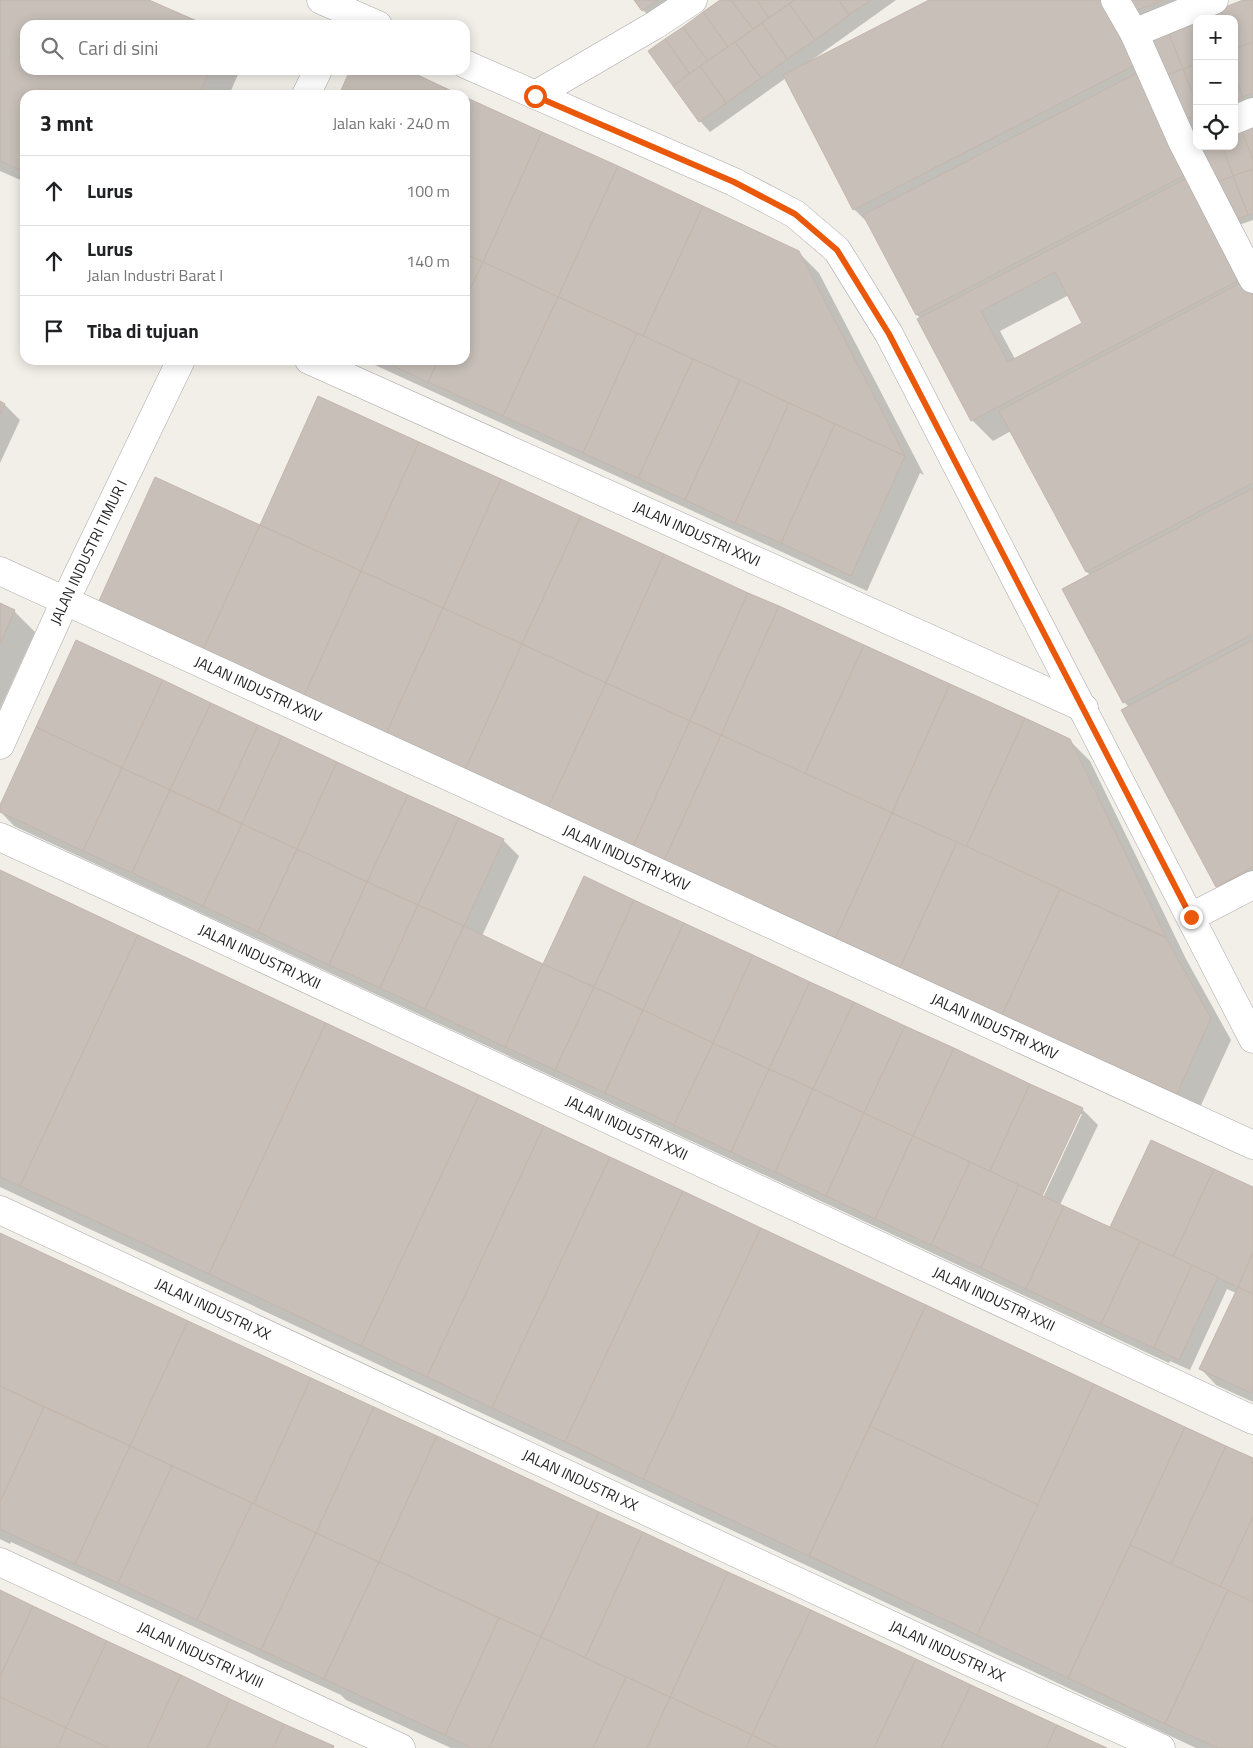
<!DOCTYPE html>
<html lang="id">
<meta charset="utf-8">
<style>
body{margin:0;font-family:"Titillium Web",sans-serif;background:#f6f6f6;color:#202124}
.controls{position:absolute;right:15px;top:15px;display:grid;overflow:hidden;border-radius:10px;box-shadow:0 2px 12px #0003}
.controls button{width:45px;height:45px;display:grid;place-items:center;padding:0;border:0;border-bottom:1px solid #e0e0e0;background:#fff;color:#202124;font:25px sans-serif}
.stop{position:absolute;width:15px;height:15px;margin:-11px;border:4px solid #ea580c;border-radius:50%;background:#fff}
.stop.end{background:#ea580c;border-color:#fff;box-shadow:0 1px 5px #0008}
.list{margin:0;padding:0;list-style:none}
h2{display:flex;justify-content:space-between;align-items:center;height:65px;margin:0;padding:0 20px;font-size:21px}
h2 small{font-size:16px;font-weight:400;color:#757577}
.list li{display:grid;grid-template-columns:32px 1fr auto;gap:15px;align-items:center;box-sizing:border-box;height:70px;padding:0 20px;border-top:1px solid #e0e0e0}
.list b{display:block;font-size:19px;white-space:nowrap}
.list p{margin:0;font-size:16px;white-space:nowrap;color:#757577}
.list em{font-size:16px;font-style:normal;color:#757577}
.icon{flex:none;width:28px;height:28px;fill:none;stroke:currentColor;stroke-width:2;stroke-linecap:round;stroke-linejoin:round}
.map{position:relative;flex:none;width:1253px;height:1748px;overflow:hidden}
.search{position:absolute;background:#fff;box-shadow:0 2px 12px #0003;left:20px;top:20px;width:450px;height:55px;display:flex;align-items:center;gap:12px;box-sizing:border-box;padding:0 18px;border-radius:15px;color:#757577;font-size:19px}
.panel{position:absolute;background:#fff;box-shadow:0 2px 12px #0003;left:20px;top:90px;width:450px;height:275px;border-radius:15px}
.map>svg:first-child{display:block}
.shadow{fill:#0003;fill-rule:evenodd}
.building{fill:#c7bfb8;stroke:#c4b6ab;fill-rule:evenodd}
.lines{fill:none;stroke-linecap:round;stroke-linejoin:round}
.minor-casing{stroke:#a9a9a9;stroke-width:29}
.minor{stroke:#fff;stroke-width:28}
.route{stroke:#ea580c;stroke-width:6}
.labels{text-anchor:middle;stroke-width:4.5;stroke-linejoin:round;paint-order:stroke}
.street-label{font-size:15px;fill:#222;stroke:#fff}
</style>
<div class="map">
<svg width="1253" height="1748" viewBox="0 0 1253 1748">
<rect width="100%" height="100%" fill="#f2efe9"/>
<g class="shadow">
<path d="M 0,0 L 146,0 L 203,25 L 25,25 L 25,70 L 240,70 L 229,95 L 25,95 L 25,182 L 0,171 Z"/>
<path d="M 636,0 L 684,0 L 653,20 L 643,10 Z"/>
<path d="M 723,0 L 896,0 L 812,60 L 813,61 L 932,0 L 1110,0 L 1148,73 L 1197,19 L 1197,129 L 1187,133 L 1253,272 L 1253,898 L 1238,906 L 1217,886 L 1129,707 L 1124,702 L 1090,575 L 1087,572 L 1011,431 L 993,441 L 972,420 L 921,319 L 917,315 L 870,225 L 854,209 L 786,78 L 710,132 L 700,121 L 650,52 ZM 1069,295 L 1084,323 L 1015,359 L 1000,331 Z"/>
<path d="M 1125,0 L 1200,0 L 1140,23 Z"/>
<path d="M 1246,0 L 1253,0 L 1253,107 L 1234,114 L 1234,19 Z"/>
<path d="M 465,98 L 798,252 L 819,273 L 924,475 L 920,473 L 867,591 L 364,360 L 465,360 Z"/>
<path d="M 1253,123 L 1253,220 L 1233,227 L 1197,146 L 1234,146 Z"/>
<path d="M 0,403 L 5,405 L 20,420 L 0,463 Z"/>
<path d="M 261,526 L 1069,740 L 1090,761 L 1186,959 L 1231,1040 L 1197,1114 L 686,881 Z"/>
<path d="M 0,605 L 14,611 L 35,632 L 0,709 Z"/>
<path d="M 77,642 L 503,840 L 519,856 L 482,936 L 544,965 L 1082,1109 L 1098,1125 L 1060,1205 L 1111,1229 L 1151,1142 L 1253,1189 L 1253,1402 L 1216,1385 L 1201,1369 L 1236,1293 L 1227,1289 L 1190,1370 L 1170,1361 L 1169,1363 L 14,826 L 0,811 L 0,808 ZM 1079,1114 L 1082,1114 L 1041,1202 L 1038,1201 Z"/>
<path d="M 0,872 L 1253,1460 L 1253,1748 L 1196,1748 L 0,1187 Z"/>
<path d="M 0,1235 L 1105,1748 L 451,1748 L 346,1700 L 341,1695 L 11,1542 L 10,1544 L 0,1539 Z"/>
</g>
<g class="building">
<path d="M 0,0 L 149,0 L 206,25 L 25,25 L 25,70 L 210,70 L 199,95 L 25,95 L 25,172 L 0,161 Z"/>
<path d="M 634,0 L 658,0 L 642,11 Z"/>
<path d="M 720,0 L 731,0 L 753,29 L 728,47 L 703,12 Z"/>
<path d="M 731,0 L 757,0 L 769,18 L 753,29 Z"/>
<path d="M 757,0 L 794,0 L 769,18 Z"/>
<path d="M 794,0 L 839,0 L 849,15 L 815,40 L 789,4 Z"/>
<path d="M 839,0 L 871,0 L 849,15 Z"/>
<path d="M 929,0 L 1101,0 L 1135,65 L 853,210 L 783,75 Z"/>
<path d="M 1123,0 L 1164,0 L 1129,13 Z"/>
<path d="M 1243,0 L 1253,0 L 1253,42 L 1234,49 L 1234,19 L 1212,19 L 1210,13 Z"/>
<path d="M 789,4 L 815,40 L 787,59 L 762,23 Z"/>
<path d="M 703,12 L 728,47 L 708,61 L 683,27 Z"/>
<path d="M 1210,13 L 1212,19 L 1197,19 L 1197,64 L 1183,69 L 1167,29 Z"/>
<path d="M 762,23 L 787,59 L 761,78 L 735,42 Z"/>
<path d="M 683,27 L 708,61 L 690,74 L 665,39 Z"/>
<path d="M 1167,29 L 1183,69 L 1158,79 L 1142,39 Z"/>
<path d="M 665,39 L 690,74 L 673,86 L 648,51 Z"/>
<path d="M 735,42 L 761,78 L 726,103 L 700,66 Z"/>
<path d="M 1253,42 L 1253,93 L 1243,97 L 1234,74 L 1234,49 Z"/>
<path d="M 1197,64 L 1197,105 L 1183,69 Z"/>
<path d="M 700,66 L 726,103 L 699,122 L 673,86 Z"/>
<path d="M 1145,69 L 1189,173 L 916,315 L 863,215 Z"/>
<path d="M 1183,69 L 1197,105 L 1197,115 L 1175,123 L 1158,79 Z"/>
<path d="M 350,70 L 407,70 L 456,93 L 455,95 L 339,95 Z"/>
<path d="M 1234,74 L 1243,97 L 1234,100 Z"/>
<path d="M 465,97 L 542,132 L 483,262 L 465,254 Z"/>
<path d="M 1253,122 L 1253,160 L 1240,126 Z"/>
<path d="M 1240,126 L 1253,160 L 1253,169 L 1233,176 L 1222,146 L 1234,146 L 1234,128 Z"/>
<path d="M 542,132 L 618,166 L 558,297 L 483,262 Z"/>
<path d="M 1197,146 L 1222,146 L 1233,176 L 1210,185 Z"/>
<path d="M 618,166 L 703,206 L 643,336 L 558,297 Z"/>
<path d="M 1253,169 L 1253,213 L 1248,215 L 1233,176 Z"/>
<path d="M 1193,175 L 1247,276 L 971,421 L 917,319 ZM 1055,272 L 1082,323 L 1008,362 L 981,311 Z"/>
<path d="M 1233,176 L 1248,215 L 1227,223 L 1212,184 Z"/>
<path d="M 703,206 L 799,251 L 905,456 L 643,336 Z"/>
<path d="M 465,254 L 483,262 L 465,300 Z"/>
<path d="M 483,262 L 558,297 L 503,416 L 428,382 L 438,360 L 465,360 L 465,300 Z"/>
<path d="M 1248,279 L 1253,290 L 1253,483 L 1086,572 L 999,411 Z"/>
<path d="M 558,297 L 637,333 L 583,453 L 503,416 Z"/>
<path d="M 637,333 L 693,359 L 638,478 L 583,453 Z"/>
<path d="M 693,359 L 740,380 L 685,500 L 638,478 Z"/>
<path d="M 380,360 L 438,360 L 428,382 Z"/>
<path d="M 740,380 L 789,403 L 735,523 L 685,500 Z"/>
<path d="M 318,396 L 419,442 L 361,571 L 260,525 Z"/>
<path d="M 0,401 L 5,404 L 0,415 Z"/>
<path d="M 789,403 L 835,424 L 781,543 L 735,523 Z"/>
<path d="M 835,424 L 905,456 L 851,576 L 781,543 Z"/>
<path d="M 419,442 L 501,479 L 443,608 L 361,571 Z"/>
<path d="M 155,477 L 260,525 L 203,650 L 98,603 Z"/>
<path d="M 501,479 L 581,516 L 522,644 L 443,608 Z"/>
<path d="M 1253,488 L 1253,634 L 1123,703 L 1062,589 Z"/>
<path d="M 581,516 L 664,554 L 606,683 L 522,644 Z"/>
<path d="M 260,525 L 361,571 L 304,696 L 203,650 Z"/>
<path d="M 664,554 L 748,593 L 690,721 L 606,683 Z"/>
<path d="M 361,571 L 443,608 L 386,734 L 304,696 Z"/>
<path d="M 748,593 L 779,606 L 721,735 L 690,721 Z"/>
<path d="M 0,603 L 15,610 L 0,644 Z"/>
<path d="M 779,606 L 864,645 L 805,774 L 721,735 Z"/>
<path d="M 443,608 L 522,644 L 465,770 L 386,734 Z"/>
<path d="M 76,640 L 163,680 L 122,768 L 36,727 Z"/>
<path d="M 1253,640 L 1253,867 L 1216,887 L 1121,710 Z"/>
<path d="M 522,644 L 606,683 L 548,808 L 465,770 Z"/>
<path d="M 864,645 L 950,684 L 892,813 L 805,774 Z"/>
<path d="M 163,680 L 211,703 L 170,790 L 122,768 Z"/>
<path d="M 606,683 L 690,721 L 633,847 L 548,808 Z"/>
<path d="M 950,684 L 1025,718 L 966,847 L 892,813 Z"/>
<path d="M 211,703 L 258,725 L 218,812 L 170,790 Z"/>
<path d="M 1025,718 L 1070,739 L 1166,937 L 966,847 Z"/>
<path d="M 690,721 L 721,735 L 664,861 L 633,847 Z"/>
<path d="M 258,725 L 282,736 L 242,824 L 218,812 Z"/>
<path d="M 36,727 L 122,768 L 83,851 L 0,812 L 0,805 Z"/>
<path d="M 721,735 L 892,813 L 835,939 L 664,861 Z"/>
<path d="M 282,736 L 337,762 L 297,849 L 242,824 Z"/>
<path d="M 337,762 L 408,795 L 367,882 L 297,849 Z"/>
<path d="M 122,768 L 170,790 L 132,873 L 83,851 Z"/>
<path d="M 170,790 L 242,824 L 203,906 L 132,873 Z"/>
<path d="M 408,795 L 459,818 L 418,905 L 367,882 Z"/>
<path d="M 892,813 L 957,842 L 900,968 L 835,939 Z"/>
<path d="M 459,818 L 504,839 L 464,926 L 418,905 Z"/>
<path d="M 242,824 L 297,849 L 258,932 L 203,906 Z"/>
<path d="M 957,842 L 1060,889 L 1002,1015 L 900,968 Z"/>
<path d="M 297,849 L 367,882 L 329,965 L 258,932 Z"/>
<path d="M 0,870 L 138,935 L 20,1186 L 0,1177 Z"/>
<path d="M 584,876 L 634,900 L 594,987 L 543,964 Z"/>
<path d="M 367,882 L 418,905 L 380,988 L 329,965 Z"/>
<path d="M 1060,889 L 1166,938 L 1211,1018 L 1177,1094 L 1002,1015 Z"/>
<path d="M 634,900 L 684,923 L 643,1010 L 594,987 Z"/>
<path d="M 418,905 L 464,926 L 425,1009 L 380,988 Z"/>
<path d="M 684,923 L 753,955 L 713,1043 L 643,1010 Z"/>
<path d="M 464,926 L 543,964 L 505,1047 L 425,1009 Z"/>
<path d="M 138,935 L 326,1023 L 209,1274 L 20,1186 Z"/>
<path d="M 753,955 L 810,982 L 769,1069 L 713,1043 Z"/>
<path d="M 543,964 L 594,987 L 555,1070 L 505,1047 Z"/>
<path d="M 810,982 L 854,1002 L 813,1089 L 769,1069 Z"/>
<path d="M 594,987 L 643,1010 L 605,1093 L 555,1070 Z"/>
<path d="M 854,1002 L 905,1026 L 864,1113 L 813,1089 Z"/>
<path d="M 643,1010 L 713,1043 L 674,1125 L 605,1093 Z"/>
<path d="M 326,1023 L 479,1095 L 361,1346 L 209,1274 Z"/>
<path d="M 905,1026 L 954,1048 L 913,1136 L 864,1113 Z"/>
<path d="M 713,1043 L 769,1069 L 731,1152 L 674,1125 Z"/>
<path d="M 954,1048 L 1030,1084 L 990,1171 L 913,1136 Z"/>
<path d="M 769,1069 L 813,1089 L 775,1172 L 731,1152 Z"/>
<path d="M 1030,1084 L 1083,1108 L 1042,1196 L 990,1171 Z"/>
<path d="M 813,1089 L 864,1113 L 826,1196 L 775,1172 Z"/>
<path d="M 479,1095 L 544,1126 L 427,1377 L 361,1346 Z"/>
<path d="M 864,1113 L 913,1136 L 875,1219 L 826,1196 Z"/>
<path d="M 544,1126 L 610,1157 L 492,1408 L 427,1377 Z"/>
<path d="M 913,1136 L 970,1162 L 931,1245 L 875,1219 Z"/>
<path d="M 1151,1140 L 1214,1169 L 1173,1257 L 1110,1227 Z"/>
<path d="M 610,1157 L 683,1191 L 565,1442 L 492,1408 Z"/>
<path d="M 970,1162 L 1019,1185 L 981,1268 L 931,1245 Z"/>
<path d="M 1214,1169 L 1253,1187 L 1253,1253 L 1238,1287 L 1173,1257 Z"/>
<path d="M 1019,1185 L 1064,1206 L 1026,1289 L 981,1268 Z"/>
<path d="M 683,1191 L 761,1228 L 643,1479 L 565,1442 Z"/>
<path d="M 1064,1206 L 1140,1241 L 1101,1324 L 1026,1289 Z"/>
<path d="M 761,1228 L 926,1305 L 809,1556 L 643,1479 Z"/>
<path d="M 0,1233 L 188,1321 L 130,1446 L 0,1386 Z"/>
<path d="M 1140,1241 L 1192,1265 L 1154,1348 L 1101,1324 Z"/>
<path d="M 1253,1253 L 1253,1294 L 1238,1287 Z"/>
<path d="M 1192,1265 L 1218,1277 L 1179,1360 L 1154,1348 Z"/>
<path d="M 1238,1287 L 1253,1294 L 1253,1388 L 1251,1393 L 1199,1369 Z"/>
<path d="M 926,1305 L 1094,1384 L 1038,1505 L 870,1426 Z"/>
<path d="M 188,1321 L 311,1378 L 254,1504 L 130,1446 Z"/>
<path d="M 311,1378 L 374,1407 L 316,1533 L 254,1504 Z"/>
<path d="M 1094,1384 L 1185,1427 L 1068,1678 L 977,1635 Z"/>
<path d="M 0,1386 L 44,1407 L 0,1502 Z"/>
<path d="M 44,1407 L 130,1446 L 75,1564 L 0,1529 L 0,1502 Z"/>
<path d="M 374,1407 L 437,1436 L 379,1562 L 316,1533 Z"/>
<path d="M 870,1426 L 1038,1505 L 977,1635 L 809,1556 Z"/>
<path d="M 1185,1427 L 1226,1446 L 1171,1564 L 1130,1545 Z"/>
<path d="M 437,1436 L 599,1512 L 541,1637 L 379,1562 Z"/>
<path d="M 130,1446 L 172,1466 L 118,1583 L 75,1564 Z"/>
<path d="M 1226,1446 L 1253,1458 L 1253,1517 L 1220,1587 L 1171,1564 Z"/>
<path d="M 172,1466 L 252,1503 L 197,1620 L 118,1583 Z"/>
<path d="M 252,1503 L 316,1533 L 261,1650 L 197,1620 Z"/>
<path d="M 599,1512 L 643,1532 L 585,1658 L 541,1637 Z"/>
<path d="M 1253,1517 L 1253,1602 L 1220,1587 Z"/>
<path d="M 643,1532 L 728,1572 L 670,1697 L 585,1658 Z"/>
<path d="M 316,1533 L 379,1562 L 324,1679 L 261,1650 Z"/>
<path d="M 1130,1545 L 1228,1590 L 1165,1724 L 1068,1678 Z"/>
<path d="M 379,1562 L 499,1618 L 445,1735 L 324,1679 Z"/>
<path d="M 728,1572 L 811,1610 L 752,1735 L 670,1697 Z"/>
<path d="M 0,1590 L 33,1606 L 0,1677 Z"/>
<path d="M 1228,1590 L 1253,1602 L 1253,1748 L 1218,1748 L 1165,1724 Z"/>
<path d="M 33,1606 L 107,1641 L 66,1728 L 0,1697 L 0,1677 Z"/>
<path d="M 811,1610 L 916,1659 L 874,1748 L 779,1748 L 752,1735 Z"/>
<path d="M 499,1618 L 541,1637 L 489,1748 L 472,1748 L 445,1735 Z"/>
<path d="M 541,1637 L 626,1677 L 593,1748 L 489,1748 Z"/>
<path d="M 107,1641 L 181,1675 L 147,1748 L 109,1748 L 66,1728 Z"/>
<path d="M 916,1659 L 971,1685 L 941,1748 L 874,1748 Z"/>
<path d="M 181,1675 L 230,1699 L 207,1748 L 147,1748 Z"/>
<path d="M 626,1677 L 670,1697 L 647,1748 L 593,1748 Z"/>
<path d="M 971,1685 L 1057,1725 L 1046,1748 L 941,1748 Z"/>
<path d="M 0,1697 L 66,1728 L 57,1748 L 0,1748 Z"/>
<path d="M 670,1697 L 752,1735 L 746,1748 L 647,1748 Z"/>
<path d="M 230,1699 L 284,1724 L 273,1748 L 207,1748 Z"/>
<path d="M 284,1724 L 334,1746 L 333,1748 L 273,1748 Z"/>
<path d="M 1057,1725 L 1107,1748 L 1046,1748 Z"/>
<path d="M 66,1728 L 109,1748 L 57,1748 Z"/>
<path d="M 752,1735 L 779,1748 L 746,1748 Z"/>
</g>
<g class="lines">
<defs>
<g id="minor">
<path d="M 321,0 L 378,25"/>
<path d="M 1115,0 L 1134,33 L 1182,141 L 1253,279"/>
<path d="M 1134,33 L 1214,0"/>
<path d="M 465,64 L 734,182 L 795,214 L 837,250 L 889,334 L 1253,1039"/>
<path d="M 306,95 L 318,70"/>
<path d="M 535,95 L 655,25 L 693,0"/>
<path d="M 1234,120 L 1253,112"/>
<path id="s1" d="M 309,360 L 1084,708"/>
<path id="s2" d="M 0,571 L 1253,1145"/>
<path id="s3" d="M 0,745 L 65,601 L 181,360"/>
<path id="s4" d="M 0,837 L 140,901 L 1253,1420"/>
<path d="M 1191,917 L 1253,885"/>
<path id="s5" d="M 0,1210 L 968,1661 L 1161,1748"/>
<path id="s6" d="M 0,1562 L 401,1748"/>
</g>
</defs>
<use href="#minor" class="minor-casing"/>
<use href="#minor" class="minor"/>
</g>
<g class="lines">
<path class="route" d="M 535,96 L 734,182 L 795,214 L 837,250 L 889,334 L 1191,917"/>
</g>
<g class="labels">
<g class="street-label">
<text dy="5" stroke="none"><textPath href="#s1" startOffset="425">JALAN INDUSTRI XXVI</textPath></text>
<text dy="5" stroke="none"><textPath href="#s3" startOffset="212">JALAN INDUSTRI TIMUR I</textPath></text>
<text dy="5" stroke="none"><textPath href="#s2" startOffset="284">JALAN INDUSTRI XXIV</textPath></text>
<text dy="5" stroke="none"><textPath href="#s2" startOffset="689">JALAN INDUSTRI XXIV</textPath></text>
<text dy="5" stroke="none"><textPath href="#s4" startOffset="286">JALAN INDUSTRI XXII</textPath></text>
<text dy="5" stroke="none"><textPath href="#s2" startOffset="1094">JALAN INDUSTRI XXIV</textPath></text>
<text dy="5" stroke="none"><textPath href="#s4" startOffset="691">JALAN INDUSTRI XXII</textPath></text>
<text dy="5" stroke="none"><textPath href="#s4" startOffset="1096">JALAN INDUSTRI XXII</textPath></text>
<text dy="5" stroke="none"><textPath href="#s5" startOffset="235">JALAN INDUSTRI XX</textPath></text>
<text dy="5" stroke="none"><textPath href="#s5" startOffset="640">JALAN INDUSTRI XX</textPath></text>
<text dy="5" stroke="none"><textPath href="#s5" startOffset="1045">JALAN INDUSTRI XX</textPath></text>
<text dy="5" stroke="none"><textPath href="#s6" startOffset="221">JALAN INDUSTRI XVIII</textPath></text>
</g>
</g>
</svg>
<div class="controls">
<button>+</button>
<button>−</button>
<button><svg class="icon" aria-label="locate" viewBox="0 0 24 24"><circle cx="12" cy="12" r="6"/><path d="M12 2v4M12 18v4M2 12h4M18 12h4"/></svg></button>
</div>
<div class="stop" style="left:535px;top:96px"></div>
<div class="stop end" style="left:1191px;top:917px"></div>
<div class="search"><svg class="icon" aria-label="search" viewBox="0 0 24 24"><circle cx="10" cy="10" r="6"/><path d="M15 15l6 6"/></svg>Cari di sini</div>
<section class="panel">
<h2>3 mnt<small>Jalan kaki · 240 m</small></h2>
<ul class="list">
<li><svg class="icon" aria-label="ahead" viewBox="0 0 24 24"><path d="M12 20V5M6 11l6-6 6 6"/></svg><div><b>Lurus</b></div><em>100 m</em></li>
<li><svg class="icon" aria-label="ahead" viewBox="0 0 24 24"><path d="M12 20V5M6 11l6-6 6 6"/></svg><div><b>Lurus</b><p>Jalan Industri Barat I</p></div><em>140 m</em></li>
<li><svg class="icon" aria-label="arrive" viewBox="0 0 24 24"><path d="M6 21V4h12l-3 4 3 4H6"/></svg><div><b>Tiba di tujuan</b></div></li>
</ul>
</section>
</div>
